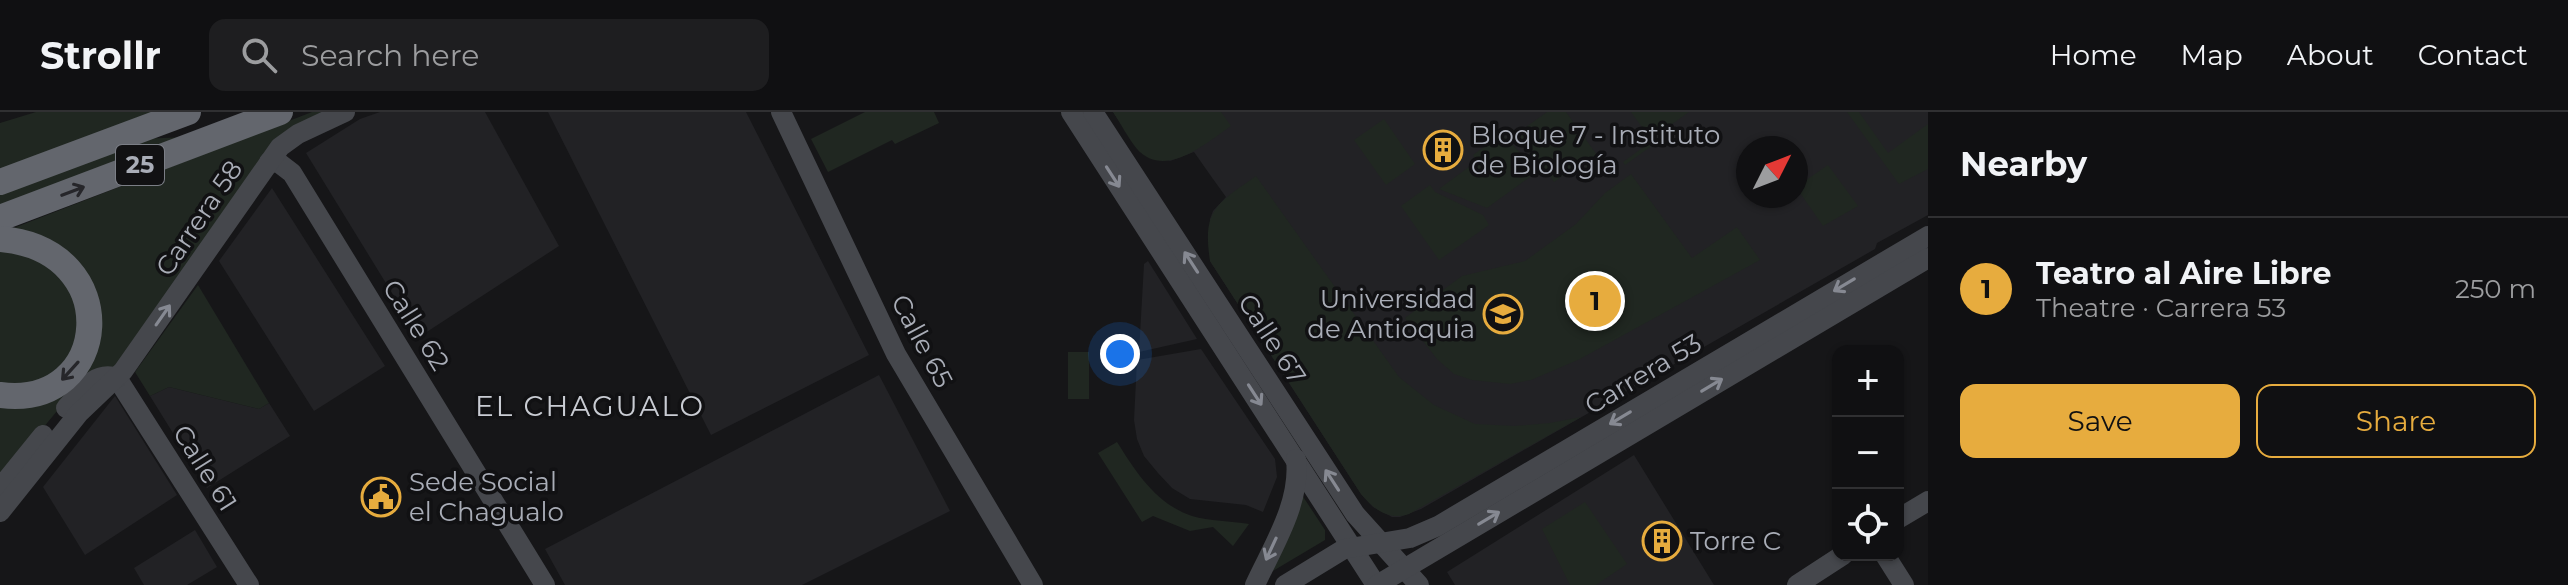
<!DOCTYPE html>
<meta charset="utf-8">
<style>
body{margin:0;font-family:Montserrat,sans-serif;background:#1e1e20;color:#f1f3f6}
.controls{position:absolute;right:24px;bottom:24px;display:grid;overflow:hidden;border-radius:16px;box-shadow:0 2px 6px #0004}
.controls button{width:72px;height:72px;display:grid;place-items:center;padding:0;border:0;border-bottom:2px solid #303032;background:#101012;color:#f1f3f6;font:40px sans-serif}
.compass{position:absolute;left:1736px;top:24px;width:72px;height:72px;border-radius:50%;background:#101012;box-shadow:0 2px 6px #0004;rotate:48deg}
.you{position:absolute;left:1120px;top:242px;width:28px;height:28px;margin:-20px;border:6px solid #fff;border-radius:50%;background:#1a73e8;box-shadow:0 0 0 12px #1a73e833}
.badge{display:grid;place-items:center;width:52px;height:52px;border-radius:50%;background:#e7ac3e;color:#111;font-size:26px;font-weight:700}
.pin{position:absolute;translate:-50% -50%;border:4px solid #fff;box-shadow:0 2px 8px #0006}
.list{margin:0;padding:0;list-style:none}
h2{display:flex;justify-content:space-between;align-items:center;height:104px;margin:0;padding:0 32px;font-size:34px}
h2 small{font-size:26px;font-weight:400;color:#9c9d9f}
.list li{display:grid;grid-template-columns:52px 1fr auto;gap:24px;align-items:center;box-sizing:border-box;height:144px;padding:0 32px;border-top:2px solid #303032}
.list b{display:block;font-size:30px;white-space:nowrap}
.list p{margin:0;font-size:26px;white-space:nowrap;color:#9c9d9f}
.list em{font-size:26px;font-style:normal;color:#9c9d9f}
.actions{display:flex;gap:16px;padding:24px 32px}
.actions a{flex:1;padding:18px 0;border:2px solid #e7ac3e;border-radius:16px;text-align:center;font-size:28px;color:#e7ac3e}
.actions .main{background:#e7ac3e;color:#111}
.icon{flex:none;width:44px;height:44px;fill:none;stroke:currentColor;stroke-width:2;stroke-linecap:round;stroke-linejoin:round}
.map{position:relative;flex:none;width:1928px;height:473px;overflow:hidden}
header{display:flex;align-items:center;gap:48px;box-sizing:border-box;height:112px;padding:0 40px;background:#101012;border-bottom:2px solid #303032}
header strong{font-size:38px}
nav{display:flex;gap:44px;margin-inline-start:auto;font-size:28px}
.search{width:560px;height:72px;background:#1e1e20;display:flex;align-items:center;gap:20px;box-sizing:border-box;padding:0 28px;border-radius:16px;color:#9c9d9f;font-size:30px}
main{display:flex}
aside{flex:1;background:#101012}
.map>svg:first-child{display:block}
.built{fill:#222225;fill-rule:evenodd}
.green{fill:#202721}
.lines{fill:none;stroke-linecap:round;stroke-linejoin:round}
.secondary{stroke:#45474c;stroke-width:20}
.highway{stroke:#63666d;stroke-width:26}
.oneway{stroke:#868992}
.oneway2{stroke:#26262a}
.labels{text-anchor:middle;stroke-width:7;stroke-linejoin:round;paint-order:stroke}
.shield{fill:#111113;stroke:#7b7e86;stroke-width:2}
.shield-label{font-size:24px;font-weight:bold;fill:#a9adb7}
.poi-label{font-size:26px;fill:#a9adb7;stroke:#111113;text-anchor:start}
.street-label{font-size:26px;fill:#a9adb7;stroke:#111113}
.neighbourhood-label{font-size:28px;letter-spacing:2px;fill:#c9ccd3;stroke:#111113}
</style>
<header>
<strong>Strollr</strong>
<div class="search"><svg class="icon" aria-label="search" viewBox="0 0 24 24"><circle cx="10" cy="10" r="6"/><path d="M15 15l6 6"/></svg>Search here</div>
<nav><a>Home</a><a>Map</a><a>About</a><a>Contact</a></nav>
</header>
<main>
<div class="map">
<svg width="1928" height="473" viewBox="0 0 1928 473">
<rect width="100%" height="100%" fill="#161618"/>
<g class="built">
<path d="M 380,0 L 485,0 L 559,134 L 419,225 L 306,41 L 360,7 Z"/>
<path d="M 548,0 L 746,0 L 869,243 L 711,323 Z"/>
<path d="M 1113,0 L 1928,0 L 1928,103 L 1877,131 L 1875,137 L 1421,397 L 1400,405 L 1392,405 L 1373,395 L 1361,382 L 1210,149 L 1210,107 L 1213,99 L 1226,85 L 1213,67 L 1194,40 L 1170,49 L 1139,39 ZM 1748,36 L 1796,36 L 1796,84 L 1748,84 Z"/>
<path d="M 272,76 L 385,254 L 314,299 L 219,149 Z"/>
<path d="M 1148,149 L 1197,227 L 1139,240 L 1144,152 Z"/>
<path d="M 1201,237 L 1275,347 L 1277,365 L 1263,400 L 1246,393 L 1190,387 L 1172,376 L 1158,361 L 1144,344 L 1137,327 L 1134,308 L 1137,248 Z"/>
<path d="M 879,263 L 950,399 L 802,473 L 565,473 L 545,437 Z"/>
<path d="M 169,275 L 259,297 L 269,291 L 290,324 L 207,376 L 150,284 Z"/>
<path d="M 115,284 L 177,383 L 85,443 L 43,375 Z"/>
<path d="M 1634,343 L 1714,473 L 1455,473 L 1447,460 Z"/>
<path d="M 195,418 L 217,455 L 187,473 L 144,473 L 134,456 Z"/>
</g>
<g class="green">
<path d="M 36,0 L 160,0 L 0,59 L 0,11 Z"/>
<path d="M 312,0 L 334,0 L 287,18 L 112,260 L 81,270 L 0,368 L 0,293 L 57,279 L 97,189 L 89,164 L 67,144 L 6,119 Z"/>
<path d="M 865,0 L 934,0 L 939,11 L 895,32 L 892,28 L 828,60 L 811,27 Z"/>
<path d="M 1113,0 L 1221,0 L 1231,14 C 1206,31 1165,68 1137,37 C 1128,26 1121,12 1113,0 Z"/>
<path d="M 1547,0 L 1566,0 L 1602,50 L 1590,60 L 1583,50 L 1554,70 L 1538,49 L 1512,25 Z"/>
<path d="M 1631,0 L 1689,0 L 1654,25 L 1657,30 L 1625,53 L 1623,50 L 1652,29 Z"/>
<path d="M 1847,0 L 1859,0 L 1888,41 L 1928,12 L 1928,57 L 1899,72 Z"/>
<path d="M 1384,7 L 1415,52 L 1386,73 L 1354,28 Z"/>
<path d="M 1502,22 L 1538,59 L 1487,96 L 1439,77 L 1477,49 L 1473,43 Z"/>
<path d="M 188,25 L 0,97 L 0,78 L 137,27 Z"/>
<path d="M 1828,53 L 1858,94 L 1823,114 L 1796,75 Z"/>
<path d="M 1631,62 L 1692,146 L 1737,115 L 1760,148 L 1580,247 L 1531,268 L 1510,272 L 1472,268 L 1454,262 L 1437,247 L 1405,206 L 1462,164 L 1525,149 L 1576,112 L 1605,81 Z"/>
<path d="M 1256,64 L 1399,265 L 1434,293 L 1475,312 L 1514,314 L 1550,311 L 1581,305 L 1409,402 C 1389,409 1373,397 1361,382 L 1210,149 C 1202,97 1217,92 1256,64 Z"/>
<path d="M 1430,73 L 1435,80 L 1483,103 L 1489,113 L 1439,148 L 1401,94 Z"/>
<path d="M 0,135 L 32,138 L 76,174 L 83,228 L 54,268 L 0,277 Z"/>
<path d="M 198,173 L 269,291 L 259,297 L 169,275 L 150,284 L 135,260 Z"/>
<rect x="1068" y="240" width="21" height="47"/>
<path d="M 1117,330 C 1136,360 1156,392 1192,404 C 1209,409 1231,409 1249,412 L 1233,434 L 1213,415 L 1190,419 L 1153,404 L 1142,410 L 1098,341 Z"/>
<path d="M 1302,383 L 1325,418 L 1325,428 L 1268,462 Z"/>
<path d="M 1585,390 L 1627,452 L 1596,473 L 1570,473 L 1542,417 Z"/>
</g>
<g class="lines">
<g class="secondary">
<path d="M 781,0 L 896,242 L 1033,473"/>
<path d="M 1071,0 L 1376,473"/>
<path d="M 1093,0 L 1355,402 L 1419,473"/>
<path d="M 269,50 L 279,51 L 292,61 L 545,473"/>
<path d="M 117,266 L 249,473"/>
<path d="M 66,296 C 80,281 94,258 117,266"/>
<path d="M 0,376 L 43,323"/>
<path d="M 0,400 L 79,301 L 123,259 L 280,35 L 298,22 L 345,0"/>
<path d="M 1898,407 L 1928,389"/>
<path d="M 1885,443 L 1904,473"/>
<path d="M 1255,473 C 1273,434 1301,391 1296,347"/>
<path d="M 1285,473 L 1344,437 L 1410,426 L 1438,414 L 1928,124"/>
<path d="M 1377,473 L 1928,146"/>
<path d="M 1797,473 L 1843,443"/>
</g>
<g class="highway">
<path d="M 0,70 L 188,0"/>
<path d="M 0,106 L 280,0"/>
<path d="M 0,127 C 126,137 112,298 0,283"/>
</g>
</g>
<defs><path id="oneway-shaft" d="M-6 0H5M1.5-3L5.5 0L1.5 3" fill="none" stroke-width="1.6" stroke-linecap="round" stroke-linejoin="round" transform="scale(2)"/></defs>
<g class="oneway">
<use href="#oneway-shaft" transform="translate(1113 65) rotate(57)"/>
<use href="#oneway-shaft" transform="translate(1191 150) rotate(-123)"/>
<use href="#oneway-shaft" transform="translate(1844 173) rotate(149)"/>
<use href="#oneway-shaft" transform="translate(163 203) rotate(-55)"/>
<use href="#oneway-shaft" transform="translate(1712 273) rotate(-31)"/>
<use href="#oneway-shaft" transform="translate(1255 283) rotate(57)"/>
<use href="#oneway-shaft" transform="translate(1620 306) rotate(149)"/>
<use href="#oneway-shaft" transform="translate(1332 368) rotate(-123)"/>
<use href="#oneway-shaft" transform="translate(1489 406) rotate(-31)"/>
<use href="#oneway-shaft" transform="translate(1271 437) rotate(115)"/>
</g>
<g class="oneway2">
<use href="#oneway-shaft" transform="translate(73 79) rotate(-21)"/>
<use href="#oneway-shaft" transform="translate(70 259) rotate(132)"/>
</g>
<defs>
<symbol id="building-ring" viewBox="-11 -11 22 22"><circle r="9.5" fill="#111113" stroke="#e7ac3e" stroke-width="1.5"/><path d="M-4-6H4V6H1V3H-1V6H-4ZM-2.5-4.3h1.7v1.8h-1.7ZM.8-4.3h1.7v1.8H.8ZM-2.5-1h1.7V.8h-1.7ZM.8-1h1.7V.8H.8Z" fill="#e7ac3e"/></symbol>
<symbol id="university-ring" viewBox="-11 -11 22 22"><circle r="9.5" fill="#111113" stroke="#e7ac3e" stroke-width="1.5"/><path d="M0-5L7-2L0 1L-7-2ZM-4 1L0 2.5L4 1V4Q0 6-4 4Z" fill="#e7ac3e"/></symbol>
<symbol id="civic-ring" viewBox="-11 -11 22 22"><circle r="9.5" fill="#111113" stroke="#e7ac3e" stroke-width="1.5"/><path d="M-.6-6.5H3V-4.5H.6V-3L4-1V1h2V6H-6V1h2V-1L-.6-3ZM-1.2 2.5V6h2.4V2.5Z" fill="#e7ac3e"/></symbol>
</defs>
<g fill-rule="evenodd">
<use href="#building-ring" x="1421" y="16" width="44" height="44"/>
<use href="#university-ring" x="1481" y="180" width="44" height="44"/>
<use href="#civic-ring" x="359" y="363" width="44" height="44"/>
<use href="#building-ring" x="1640" y="407" width="44" height="44"/>
</g>
<g class="labels">
<rect class="shield" x="116" y="33" width="48" height="40" rx="6"/>
<g class="shield-label">
<text x="140" y="61">25</text>
</g>
<g class="poi-label">
<text x="1471" y="32">Bloque 7 - Instituto<tspan x="1471" dy="30">de Biología</tspan></text>
<text x="1475" y="196" text-anchor="end">Universidad<tspan x="1475" dy="30">de Antioquia</tspan></text>
<text x="409" y="379">Sede Social<tspan x="409" dy="30">el Chagualo</tspan></text>
<text x="1690" y="438">Torre C</text>
</g>
<g class="street-label">
<text transform="translate(199 106) rotate(-56)" y="9">Carrera 58</text>
<text transform="translate(416 213) rotate(58)" y="9">Calle 62</text>
<text transform="translate(1272 227) rotate(57)" y="9">Calle 67</text>
<text transform="translate(922 229) rotate(62)" y="9">Calle 65</text>
<text transform="translate(1643 262) rotate(-31)" y="9">Carrera 53</text>
<text transform="translate(205 356) rotate(58)" y="9">Calle 61</text>
</g>
<g class="neighbourhood-label">
<text x="590" y="304">EL CHAGUALO</text>
</g>
</g>
</svg>
<div class="controls">
<button>+</button>
<button>−</button>
<button><svg class="icon" aria-label="locate" viewBox="0 0 24 24"><circle cx="12" cy="12" r="6"/><path d="M12 2v4M12 18v4M2 12h4M18 12h4"/></svg></button>
</div>
<svg class="compass" viewBox="-18 -18 36 36"><path d="M0-13l5 13h-10z" fill="#e53935"/><path d="M0 13l5-13h-10z" fill="#9c9d9f"/></svg>
<div class="you"></div>
<div class="pin badge" style="left:1595px;top:189px">1</div>
</div>
<aside>
<h2>Nearby<small></small></h2>
<ul class="list">
<li><span class="badge">1</span><div><b>Teatro al Aire Libre</b><p>Theatre · Carrera 53</p></div><em>250 m</em></li>
</ul>
<div class="actions"><a class="main">Save</a><a>Share</a></div>
</aside>
</main>
